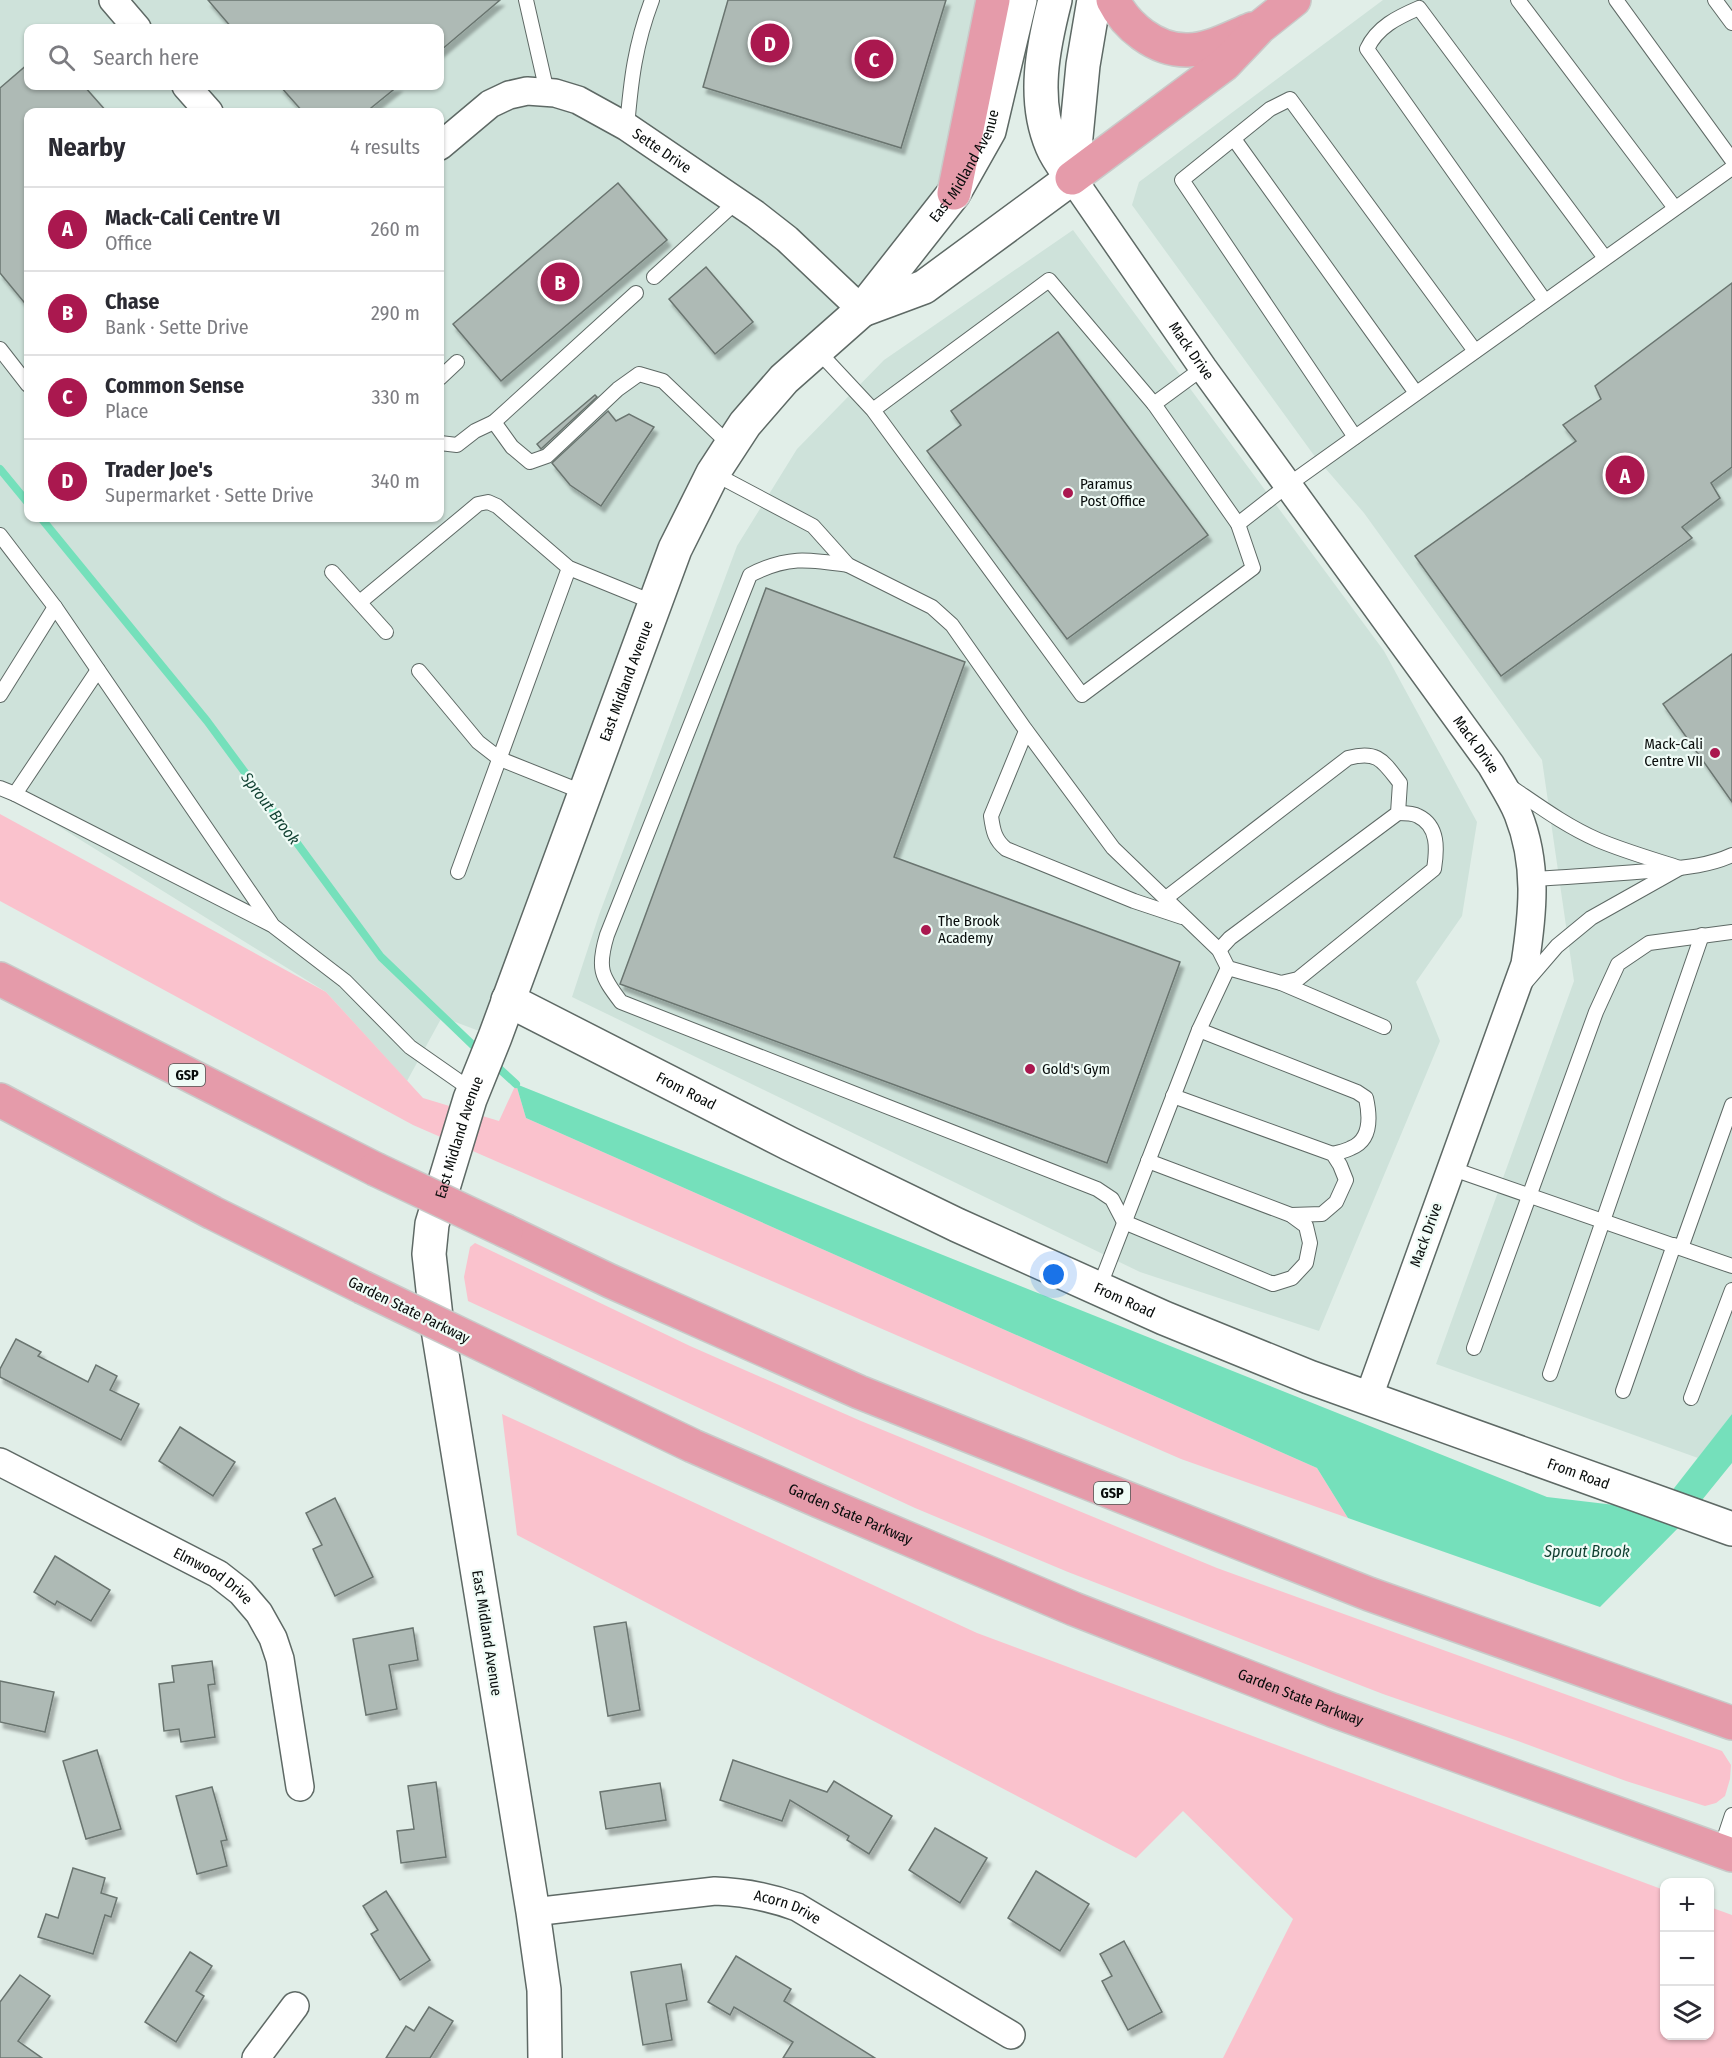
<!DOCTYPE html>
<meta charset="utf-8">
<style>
body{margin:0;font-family:"Fira Sans Condensed",sans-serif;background:#f7f7f7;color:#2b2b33}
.controls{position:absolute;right:18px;bottom:18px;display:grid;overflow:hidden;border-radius:12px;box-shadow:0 2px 4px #0004}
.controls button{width:54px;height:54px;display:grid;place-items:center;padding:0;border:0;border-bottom:2px solid #e1e1e2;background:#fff;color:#2b2b33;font:30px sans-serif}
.you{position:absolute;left:1054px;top:1275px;width:21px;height:21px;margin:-15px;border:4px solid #fff;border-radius:50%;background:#1a73e8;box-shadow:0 0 0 9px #1a73e833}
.badge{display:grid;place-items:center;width:39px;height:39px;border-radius:50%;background:#aa184f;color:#fff;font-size:20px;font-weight:700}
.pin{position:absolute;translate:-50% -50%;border:3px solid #fff;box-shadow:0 2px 6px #0006}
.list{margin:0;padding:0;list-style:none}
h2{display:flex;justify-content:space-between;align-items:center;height:78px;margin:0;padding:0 24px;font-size:26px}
h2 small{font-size:20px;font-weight:400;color:#7c7c81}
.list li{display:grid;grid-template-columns:39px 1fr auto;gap:18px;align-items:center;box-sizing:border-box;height:84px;padding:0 24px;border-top:2px solid #e1e1e2}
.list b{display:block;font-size:22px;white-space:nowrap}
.list p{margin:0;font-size:20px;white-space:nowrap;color:#7c7c81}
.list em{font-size:20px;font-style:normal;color:#7c7c81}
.icon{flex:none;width:33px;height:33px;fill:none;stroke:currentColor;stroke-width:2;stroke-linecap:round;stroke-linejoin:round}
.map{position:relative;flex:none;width:1732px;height:2058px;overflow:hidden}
.search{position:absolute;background:#fff;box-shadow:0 2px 4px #0004;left:24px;top:24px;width:420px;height:66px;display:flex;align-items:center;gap:15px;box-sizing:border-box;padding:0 21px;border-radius:12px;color:#7c7c81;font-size:22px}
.panel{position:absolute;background:#fff;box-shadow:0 2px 4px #0004;left:24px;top:108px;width:420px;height:414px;border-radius:12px}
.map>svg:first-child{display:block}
.built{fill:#cee2da;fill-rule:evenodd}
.green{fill:#fac2cd}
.water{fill:#75e0bb}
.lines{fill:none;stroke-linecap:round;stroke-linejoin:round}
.stream{stroke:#75e0bb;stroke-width:8}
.building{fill:#aebab5;stroke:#6a7570;stroke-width:1.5;filter:url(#shadow)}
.lane-casing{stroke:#5e6965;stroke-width:16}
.street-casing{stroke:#5e6965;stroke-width:30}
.secondary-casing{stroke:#5e6965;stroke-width:36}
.highway-casing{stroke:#c9cac9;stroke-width:36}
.lane{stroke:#fff;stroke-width:14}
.street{stroke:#fff;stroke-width:27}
.secondary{stroke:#fff;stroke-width:33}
.highway{stroke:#e59baa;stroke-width:33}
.highway-bridge-casing{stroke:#c9cac9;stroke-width:36;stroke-linecap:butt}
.highway-bridge{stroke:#e59baa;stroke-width:33}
.poi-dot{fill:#aa184f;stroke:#effbf6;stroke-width:2}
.labels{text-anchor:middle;stroke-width:4.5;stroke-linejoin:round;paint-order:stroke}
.shield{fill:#effbf6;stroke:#4d5452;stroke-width:1.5}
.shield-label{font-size:14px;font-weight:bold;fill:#080c0b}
.street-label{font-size:15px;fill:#080c0b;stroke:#effbf6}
.poi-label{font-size:15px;fill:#080c0b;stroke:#effbf6;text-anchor:start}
.water-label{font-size:16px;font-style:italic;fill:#0f3f30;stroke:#effbf6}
</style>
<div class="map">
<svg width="1732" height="2058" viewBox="0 0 1732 2058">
<defs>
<filter id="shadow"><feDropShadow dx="3.5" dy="6" stdDeviation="1.5" flood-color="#0004"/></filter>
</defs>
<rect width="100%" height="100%" fill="#e1eee8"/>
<g class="built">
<path d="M 0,0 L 993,0 L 954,193 L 713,473 L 495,1037 L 442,1017 L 407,1081 L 326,992 L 0,790 ZM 28,28 L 440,28 L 440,86 L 28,86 ZM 28,112 L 440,112 L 440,518 L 28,518 Z"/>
<path d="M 1383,0 L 1732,0 L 1732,1414 L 1698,1458 L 1436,1364 L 1574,981 L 1542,760 L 1364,513 L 1313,454 L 1132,205 L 1139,182 Z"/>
<path d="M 1073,230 L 1384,651 L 1477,822 L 1462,916 L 1416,982 L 1440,1041 L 1319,1331 L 1140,1272 L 572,997 L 599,915 L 737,546 L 797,449 L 884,360 Z"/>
</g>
<g class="green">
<path d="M 0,814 L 326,992 L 423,1098 L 499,1121 L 516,1084 L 526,1118 L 1317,1468 L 1348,1518 L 1181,1459 L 413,1125 L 0,901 Z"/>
<path d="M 475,1243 L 690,1346 L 861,1421 L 1217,1568 L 1722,1751 L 1731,1765 L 1730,1779 L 1725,1796 L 1716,1803 L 1705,1806 L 1626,1781 L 1518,1741 L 1383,1694 L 1068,1572 L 915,1508 L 468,1301 L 464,1277 L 470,1247 Z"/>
<path d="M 502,1414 L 977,1633 L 1664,1890 L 1664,2036 L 1710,2036 L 1710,1907 L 1732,1915 L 1732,2058 L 1223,2058 L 1293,1919 L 1183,1811 L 1136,1858 L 517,1535 Z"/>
</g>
<path class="water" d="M 516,1084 L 1547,1497 L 1657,1510 L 1732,1414 L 1732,1463 L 1685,1521 L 1600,1607 L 1348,1518 L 1317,1468 L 526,1118 Z"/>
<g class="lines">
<g class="stream">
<path d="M 0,469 L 28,503"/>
<path d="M 41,518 L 207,721 L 381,957 L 479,1051"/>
<path d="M 493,1063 L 516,1084"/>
</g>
</g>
<g class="building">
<path d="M 208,0 L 500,0 L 440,51 L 440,28 L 232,28 Z"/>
<path d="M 728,0 L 946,0 L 901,148 L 703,87 Z"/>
<path d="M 28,64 L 28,86 L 84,86 L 107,112 L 28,112 L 28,307 L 0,273 L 0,88 Z"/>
<path d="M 280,86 L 398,86 L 366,112 L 303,112 Z"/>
<path d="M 618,183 L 667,240 L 501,381 L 453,324 Z"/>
<path d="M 706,267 L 753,322 L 715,354 L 669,299 Z"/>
<path d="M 1732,283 L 1732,467 L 1711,483 L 1720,498 L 1682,527 L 1692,538 L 1501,676 L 1415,556 L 1576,441 L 1563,425 L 1601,399 L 1595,386 Z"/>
<path d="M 1058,332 L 1208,535 L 1067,639 L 927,451 L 961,425 L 951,411 Z"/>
<path d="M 595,395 L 597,397 L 541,449 L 537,444 Z"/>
<path d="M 608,411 L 616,421 L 629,414 L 654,427 L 601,506 L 570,485 L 552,463 Z"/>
<path d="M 766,588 L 965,662 L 894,857 L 1180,962 L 1107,1163 L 620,984 Z"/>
<path d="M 1732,654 L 1732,802 L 1663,704 Z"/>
<path d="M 16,1339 L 41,1352 L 38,1356 L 88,1382 L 96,1365 L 117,1376 L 110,1390 L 139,1404 L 121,1440 L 0,1377 L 0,1369 Z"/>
<path d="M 180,1427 L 235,1462 L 213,1496 L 159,1461 Z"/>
<path d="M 335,1498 L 373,1577 L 335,1596 L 313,1549 L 322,1545 L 306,1513 Z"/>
<path d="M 55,1556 L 110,1590 L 91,1621 L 57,1601 L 55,1605 L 34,1592 Z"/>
<path d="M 626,1622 L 640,1710 L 608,1716 L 594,1627 Z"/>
<path d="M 413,1628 L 418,1660 L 389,1665 L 397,1709 L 366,1715 L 353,1639 Z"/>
<path d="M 212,1661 L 215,1684 L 208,1685 L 215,1737 L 181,1742 L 179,1729 L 164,1731 L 159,1684 L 174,1682 L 172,1666 Z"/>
<path d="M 0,1681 L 54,1692 L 45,1732 L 0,1722 Z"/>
<path d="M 97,1750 L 121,1829 L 86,1839 L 63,1761 Z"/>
<path d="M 733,1760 L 827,1792 L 834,1781 L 892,1816 L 869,1854 L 847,1840 L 849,1836 L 790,1800 L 782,1821 L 720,1800 Z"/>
<path d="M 436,1782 L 446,1857 L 401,1863 L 397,1831 L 414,1829 L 408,1786 Z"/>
<path d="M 660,1783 L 666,1820 L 606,1829 L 600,1792 Z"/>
<path d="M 212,1787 L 227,1840 L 221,1841 L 227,1866 L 197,1874 L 176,1796 Z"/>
<path d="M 935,1828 L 987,1858 L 960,1903 L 909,1870 Z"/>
<path d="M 73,1868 L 105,1878 L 101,1893 L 117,1898 L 111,1917 L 105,1915 L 93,1954 L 38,1937 L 46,1914 L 58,1918 Z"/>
<path d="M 1036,1871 L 1089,1904 L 1060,1951 L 1008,1918 Z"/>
<path d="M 386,1891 L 430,1960 L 400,1980 L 371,1934 L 378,1930 L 363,1906 Z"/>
<path d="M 1124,1941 L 1162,2012 L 1128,2030 L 1102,1981 L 1112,1976 L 1100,1954 Z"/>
<path d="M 190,1952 L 212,1966 L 196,1991 L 204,1996 L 176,2042 L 145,2022 Z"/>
<path d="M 736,1956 L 791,1989 L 784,2001 L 875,2058 L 783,2058 L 793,2042 L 734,2007 L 730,2015 L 708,2002 Z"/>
<path d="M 681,1964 L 687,2000 L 666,2004 L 672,2040 L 643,2045 L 631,1972 Z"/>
<path d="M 20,1975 L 50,1996 L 18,2041 L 42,2058 L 0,2058 L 0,2002 Z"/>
<path d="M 429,2007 L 453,2021 L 430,2058 L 386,2058 L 406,2026 L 414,2031 Z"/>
</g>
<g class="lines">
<defs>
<g id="lane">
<path d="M 526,0 L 547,92"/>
<path d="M 1518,0 L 1675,208"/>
<path d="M 1616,0 L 1732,160"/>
<path d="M 1715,0 L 1732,23"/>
<path d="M 627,127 C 631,80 635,45 652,0"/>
<path d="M 1234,139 L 1416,393"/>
<path d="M 654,277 L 736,202"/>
<path d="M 1545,301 L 1367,49 C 1377,27 1398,17 1419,8 L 1605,258"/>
<path d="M 0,349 L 28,385"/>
<path d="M 817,350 L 873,410 L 1082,695 L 1253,568 L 1238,524 L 1154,404 L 1049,280 L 873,410"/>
<path d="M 440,378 L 457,362"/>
<path d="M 1154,404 L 1203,368"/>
<path d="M 494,422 L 636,293"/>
<path d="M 1355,437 L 1182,180 L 1270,109 L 1290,99 L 1475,351"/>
<path d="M 440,443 L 457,445 L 475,431 L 494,422 L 512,447 L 530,462 L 547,456 L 618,389 L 639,374 L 663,381 L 731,446"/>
<path d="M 713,473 L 813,526 L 848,565 L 932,607 L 952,625 L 1025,729 L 1113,848 L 1219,950 L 1228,968 L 1281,983 L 1298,979 L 1434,869 C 1437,850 1439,826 1418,816 C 1413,813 1404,813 1398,813"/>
<path d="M 1238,524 L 1288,485 L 1732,168"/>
<path d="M 0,535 L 55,607 L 271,923"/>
<path d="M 848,565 C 807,559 787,556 750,575 L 607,935 C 597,968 601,976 621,1002 L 1097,1189 L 1112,1199 L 1124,1222 L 1273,1284 L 1292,1278 L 1306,1263 L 1310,1243 L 1306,1226 L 1291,1215 L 1148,1161"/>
<path d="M 332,572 L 386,632"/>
<path d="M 360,602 L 478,504 L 488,502 L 497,506 L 569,568 L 655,603"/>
<path d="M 419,671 L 478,742 L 500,759 L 585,793"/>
<path d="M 0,695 L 55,607"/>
<path d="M 1026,731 L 991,816 C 993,831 995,840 1006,849 L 1134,901 L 1182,917"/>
<path d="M 1511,787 C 1539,806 1566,826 1598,840 C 1624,851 1652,859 1680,868 L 1591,918 L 1557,946 L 1526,982"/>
<path d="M 0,788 L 15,794 L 272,925 L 345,981 L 410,1047 L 473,1091"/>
<path d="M 15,794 L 98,670"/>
<path d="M 458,872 L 569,568"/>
<path d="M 1532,879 C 1571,877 1610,874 1649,871 C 1677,868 1706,867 1732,855"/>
<path d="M 1166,898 L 1348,758 C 1378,750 1383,761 1400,783 L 1398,813 L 1230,938 L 1219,950"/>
<path d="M 1281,983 L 1384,1027"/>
<path d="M 1199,1030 L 1357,1092 L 1366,1098 C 1370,1116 1372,1140 1351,1148 C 1346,1151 1339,1152 1333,1154"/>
<path d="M 1173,1096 L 1333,1154 L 1340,1165 L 1346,1180 L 1336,1202 L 1322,1214 L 1291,1215"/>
<path d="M 1450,1168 L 1732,1266"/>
<path d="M 1681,1248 L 1732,1105"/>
<path d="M 1099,1288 L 1199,1030 L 1228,968"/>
<path d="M 1474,1348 L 1596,1012 L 1618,964 L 1649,943 L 1732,932"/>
<path d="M 1550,1374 L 1702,935"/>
<path d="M 1623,1391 L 1674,1245"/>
<path d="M 1691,1398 L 1732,1290"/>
<path d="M 1720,1851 L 1732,1815"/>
</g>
<g id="street">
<path d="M 113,0 L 137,28"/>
<path d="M 186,86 L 209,112"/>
<path id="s1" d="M 440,146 L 490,104 L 509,95 L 527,91 L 555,93 L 578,100 L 627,127 L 755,214 L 787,239 L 862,310"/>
<path id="s2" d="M 1072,178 L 1203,368 L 1491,765 C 1500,781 1511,797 1518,814 C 1538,864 1533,912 1525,964 L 1368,1399"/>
<path id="s3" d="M 0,1462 L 218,1574 L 241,1592 L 259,1613 L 273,1638 L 280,1659 L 300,1787"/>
<path id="s4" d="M 533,1912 L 715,1891 C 744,1892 770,1897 797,1907 L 1011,2035"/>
<path d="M 256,2058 L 295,2006"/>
</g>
<g id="secondary">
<path d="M 1055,0 C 1043,47 1032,99 1052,146 C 1057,158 1065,168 1072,178"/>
<path d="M 862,310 L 924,287 L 1072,178 L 1083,65 L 1094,0"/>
<path id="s5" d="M 508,1000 L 790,1144 L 957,1225 L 1164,1318 L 1309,1377 L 1732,1529"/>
<path id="s6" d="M 545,2058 L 544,1990 L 533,1912 L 436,1317 L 429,1254 L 432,1224 L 470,1099 L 495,1037 L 675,549 L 713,473 L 745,424 L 784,379 L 862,310 L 954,193 L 989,131 L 1020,0"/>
</g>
<g id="highway">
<path d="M 1113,0 C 1126,26 1155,50 1186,50 C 1208,51 1232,37 1252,29"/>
<path d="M 1072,178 L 1225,64 L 1260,27 L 1294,0"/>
<path d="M 954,193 L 993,0"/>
<path d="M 0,979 L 375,1169"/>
<path d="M 0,1100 L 213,1213 L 362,1287"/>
<path d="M 506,1231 L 610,1281 L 859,1392 L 987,1443 L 1369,1594 L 1732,1723"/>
<path id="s7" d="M 543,1374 L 693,1446 L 819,1501 L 1074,1609 L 1332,1710 L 1732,1855"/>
</g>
</defs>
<use href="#lane" class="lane-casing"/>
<use href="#street" class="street-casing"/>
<use href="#secondary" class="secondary-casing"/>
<use href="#highway" class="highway-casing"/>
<use href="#lane" class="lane"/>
<use href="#street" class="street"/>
<use href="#secondary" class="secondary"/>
<use href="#highway" class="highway"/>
<defs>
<g id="highway-bridge">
<path d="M 375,1169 L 506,1231"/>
<path d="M 362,1287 L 543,1374"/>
</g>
</defs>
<use href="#highway-bridge" class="highway-bridge-casing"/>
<use href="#highway-bridge" class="highway-bridge"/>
</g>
<g class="poi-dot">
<circle cx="1068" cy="493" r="6"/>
<circle cx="1715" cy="753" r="6"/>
<circle cx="926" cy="930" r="6"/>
<circle cx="1030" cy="1069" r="6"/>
</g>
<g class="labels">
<g class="shield">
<rect x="169" y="1064" width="36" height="22" rx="4.5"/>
<rect x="1094" y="1482" width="36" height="22" rx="4.5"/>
</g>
<g class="shield-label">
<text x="187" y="1080">GSP</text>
<text x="1112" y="1498">GSP</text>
</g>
<g class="street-label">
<text dy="5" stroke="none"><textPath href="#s1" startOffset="255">Sette Drive</textPath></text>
<text dy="5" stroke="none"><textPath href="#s6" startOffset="2046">East Midland Avenue</textPath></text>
<text dy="5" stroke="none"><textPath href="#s2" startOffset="210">Mack Drive</textPath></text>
<text dy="5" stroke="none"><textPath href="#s6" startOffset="1420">East Midland Avenue</textPath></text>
<text dy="5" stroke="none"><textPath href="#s2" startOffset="696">Mack Drive</textPath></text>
<text dy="5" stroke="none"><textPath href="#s5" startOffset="200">From Road</textPath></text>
<text dy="5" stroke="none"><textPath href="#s6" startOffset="934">East Midland Avenue</textPath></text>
<text transform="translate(1426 1235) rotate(-70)" y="5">Mack Drive</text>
<text dy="5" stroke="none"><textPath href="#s5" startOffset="686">From Road</textPath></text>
<text transform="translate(409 1310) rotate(26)" y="5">Garden State Parkway</text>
<text dy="5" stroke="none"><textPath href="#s5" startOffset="1172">From Road</textPath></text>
<text dy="5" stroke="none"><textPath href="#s7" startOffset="338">Garden State Parkway</textPath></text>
<text dy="5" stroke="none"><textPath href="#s3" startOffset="242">Elmwood Drive</textPath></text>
<text transform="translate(487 1633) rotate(81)" y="5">East Midland Avenue</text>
<text dy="5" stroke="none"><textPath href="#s7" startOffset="824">Garden State Parkway</textPath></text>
<text dy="5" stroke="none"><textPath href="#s4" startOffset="258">Acorn Drive</textPath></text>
</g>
<g class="poi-label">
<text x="1080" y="489">Paramus<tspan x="1080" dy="17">Post Office</tspan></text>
<text x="1703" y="749" text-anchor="end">Mack-Cali<tspan x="1703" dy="17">Centre VII</tspan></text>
<text x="938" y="926">The Brook<tspan x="938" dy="17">Academy</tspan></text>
<text x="1042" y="1074">Gold's Gym</text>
</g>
<g class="water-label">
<text transform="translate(271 808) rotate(53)" y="6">Sprout Brook</text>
<text x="1587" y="1557">Sprout Brook</text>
</g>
</g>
</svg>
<div class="controls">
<button>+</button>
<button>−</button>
<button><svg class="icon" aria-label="layers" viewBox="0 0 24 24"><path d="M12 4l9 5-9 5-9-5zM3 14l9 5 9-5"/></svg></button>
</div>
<div class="you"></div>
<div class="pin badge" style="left:1625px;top:475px">A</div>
<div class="pin badge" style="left:560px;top:282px">B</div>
<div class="pin badge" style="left:874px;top:59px">C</div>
<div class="pin badge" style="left:770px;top:43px">D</div>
<div class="search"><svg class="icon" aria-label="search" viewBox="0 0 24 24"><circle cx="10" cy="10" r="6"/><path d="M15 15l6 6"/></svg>Search here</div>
<section class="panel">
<h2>Nearby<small>4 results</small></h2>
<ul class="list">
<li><span class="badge">A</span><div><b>Mack-Cali Centre VI</b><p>Office</p></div><em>260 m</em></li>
<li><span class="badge">B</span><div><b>Chase</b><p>Bank · Sette Drive</p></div><em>290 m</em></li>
<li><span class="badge">C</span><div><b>Common Sense</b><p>Place</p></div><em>330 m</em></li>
<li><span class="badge">D</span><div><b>Trader Joe's</b><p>Supermarket · Sette Drive</p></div><em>340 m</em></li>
</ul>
</section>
</div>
